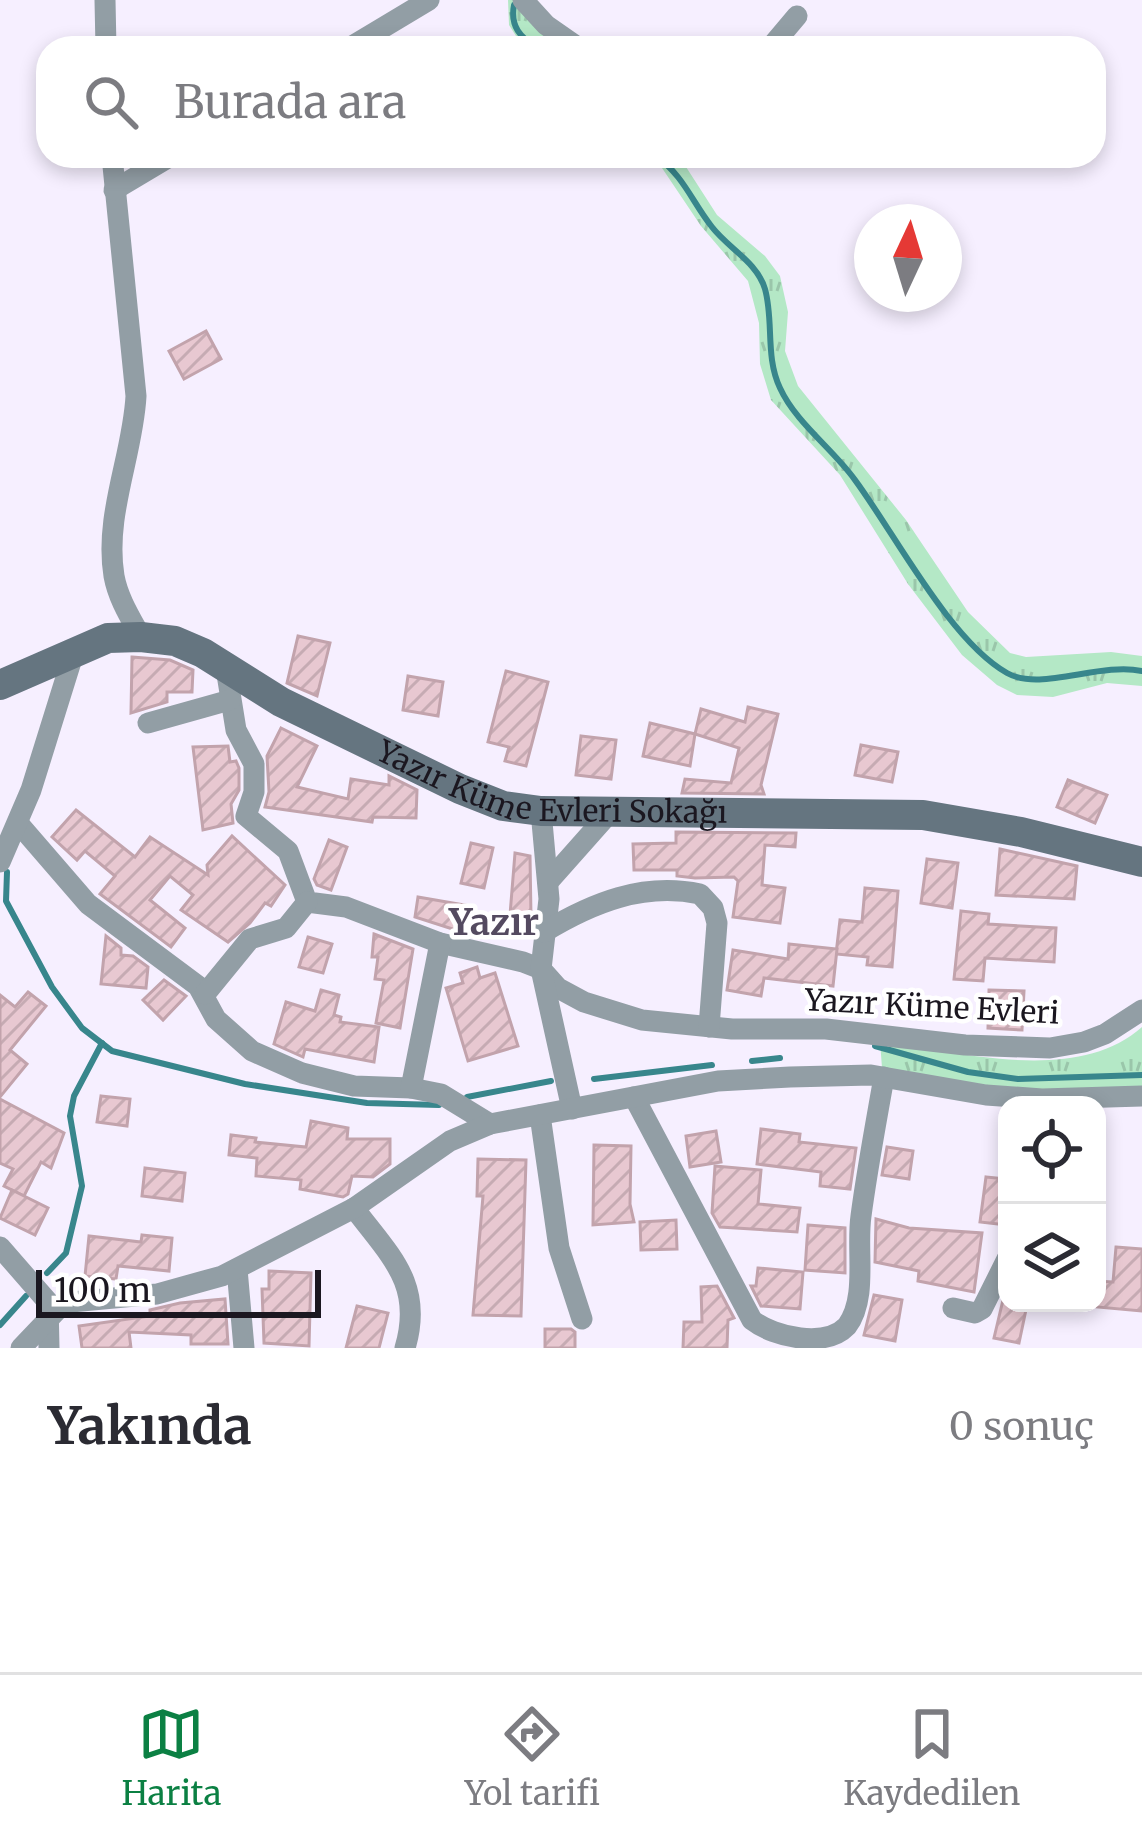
<!DOCTYPE html>
<html lang="tr">
<meta charset="utf-8">
<style>
body{margin:0;font-family:Merriweather,serif;background:#f7f7f7;color:#2b2b33}
.controls{position:absolute;right:36px;bottom:36px;display:grid;overflow:hidden;border-radius:24px;box-shadow:0 6px 18px #0003}
.controls button{width:108px;height:108px;display:grid;place-items:center;padding:0;border:0;border-bottom:3px solid #e1e1e2;background:#fff;color:#2b2b33;font:60px sans-serif}
.compass{position:absolute;left:854px;top:204px;width:108px;height:108px;border-radius:50%;background:#fff;box-shadow:0 6px 18px #0003;rotate:4deg}
.scale{position:absolute;left:36px;bottom:30px;width:285px;box-sizing:border-box;padding-left:12px;border:6px solid #1b1720;border-top:0;font-size:33px;line-height:42px;white-space:nowrap;color:#1b1720;-webkit-text-stroke:9px #fff;paint-order:stroke}
.list{margin:0;padding:0;list-style:none}
h2{display:flex;justify-content:space-between;align-items:center;height:156px;margin:0;padding:0 48px;font-size:51px}
h2 small{font-size:39px;font-weight:400;color:#7c7c81}
.icon{flex:none;width:66px;height:66px;fill:none;stroke:currentColor;stroke-width:2;stroke-linecap:round;stroke-linejoin:round}
.map{position:relative;flex:none;width:1142px;height:1348px;overflow:hidden}
.search{position:absolute;background:#fff;box-shadow:0 6px 18px #0003;left:36px;right:36px;top:36px;height:132px;display:flex;align-items:center;gap:30px;box-sizing:border-box;padding:0 42px;border-radius:36px;color:#7c7c81;font-size:45px}
.sheet{height:324px;background:#fff}
nav{display:flex;justify-content:space-around;align-items:center;box-sizing:border-box;height:168px;border-top:3px solid #e1e1e2;background:#fff;font-size:33px;color:#7c7c81}
nav a{display:grid;justify-items:center;gap:6px}
nav .on{color:#0b8043}
.map>svg:first-child{display:block}
.grass{fill:url(#grass-tufts)}
.lines{fill:none;stroke-linecap:round;stroke-linejoin:round}
.stream{stroke:#38868c;stroke-width:6}
.building{fill:url(#building-hatch);stroke:#c2a3ac;stroke-width:3}
.street{stroke:#929ea5;stroke-width:21}
.secondary{stroke:#657580;stroke-width:30}
.labels{text-anchor:middle;stroke-width:9;stroke-linejoin:round;paint-order:stroke}
.street-label{font-size:30px;fill:#1b1720;stroke:#fff}
.quarter-label{font-size:36px;font-weight:bold;fill:#544a60;stroke:#fff}
</style>
<div class="map">
<svg width="1142" height="1348" viewBox="0 0 1142 1348">
<defs>
<pattern id="grass-tufts" width="24" height="20" patternUnits="userSpaceOnUse" patternTransform="scale(3)"><rect width="24" height="20" fill="#b4e8c6"/><path d="M3 7l-1-3M5 7V3M7 7l1-3M15 17l-1-3M17 17v-4M19 17l1-3" fill="none" stroke="#9ac6aa"/></pattern>
<pattern id="building-hatch" width="6" height="6" patternUnits="userSpaceOnUse" patternTransform="scale(3)"><rect width="6" height="6" fill="#e8c8d1"/><path d="M-1 1l2-2M0 6l6-6M5 7l2-2" fill="none" stroke="#c6abb3"/></pattern>
</defs>
<rect width="100%" height="100%" fill="#f6efff"/>
<g class="grass">
<path d="M 508,0 L 534,0 L 564,48 L 523,47 L 509,25 Z"/>
<path d="M 642,156 L 679,156 L 717,215 L 765,256 L 780,276 L 788,312 L 785,351 L 798,386 L 906,520 L 968,612 L 1010,653 L 1026,657 L 1111,652 L 1142,656 L 1142,686 L 1107,683 L 1053,697 L 1017,695 L 997,685 L 962,655 L 908,584 L 840,475 L 771,400 L 760,364 L 759,323 L 748,281 L 701,226 L 662,168 Z"/>
<path d="M 1142,1027 L 1142,1088 L 1017,1090 L 882,1068 L 880,1041 C 956,1051 1076,1086 1142,1027 Z"/>
</g>
<g class="lines">
<g class="stream">
<path d="M 514,5 C 510,26 520,38 538,48"/>
<path d="M 656,156 C 684,176 692,202 712,227 C 728,248 757,262 765,289 C 774,321 765,357 780,388 C 796,423 833,449 855,480 C 895,534 950,641 1007,673 C 1040,692 1099,662 1142,671"/>
<path d="M 7,872 L 6,901 L 52,987 L 82,1028 L 112,1051 L 245,1084 L 367,1103 L 439,1105"/>
<path d="M 875,1046 L 968,1072 L 1018,1079 L 1142,1075"/>
<path d="M 752,1061 L 780,1058"/>
<path d="M 594,1079 L 712,1065"/>
<path d="M 467,1097 L 551,1081"/>
<path d="M 47,1273 L 66,1253 L 82,1186 L 70,1116 L 74,1096 L 102,1043"/>
<path d="M 0,1325 L 26,1296"/>
</g>
</g>
<g class="building">
<path d="M 206,331 L 221,359 L 184,379 L 169,351 Z"/>
<path d="M 298,636 L 330,643 L 317,696 L 287,683 Z"/>
<path d="M 132,657 L 170,660 L 193,670 L 192,692 L 167,692 L 167,702 L 131,713 Z"/>
<path d="M 506,671 L 548,682 L 526,766 L 505,761 L 509,747 L 488,742 Z"/>
<path d="M 408,676 L 443,682 L 438,716 L 403,710 Z"/>
<path d="M 748,707 L 778,714 L 761,785 L 764,794 L 682,793 L 685,779 L 731,783 L 739,748 L 695,734 L 701,709 L 745,722 Z"/>
<path d="M 650,723 L 695,734 L 690,766 L 643,756 Z"/>
<path d="M 281,728 L 317,746 L 297,787 L 348,799 L 351,779 L 389,785 L 389,776 L 417,790 L 416,818 L 373,817 L 372,822 L 265,807 L 269,792 L 267,756 Z"/>
<path d="M 581,736 L 616,740 L 611,779 L 576,775 Z"/>
<path d="M 861,745 L 898,752 L 892,782 L 855,775 Z"/>
<path d="M 228,746 L 230,762 L 236,761 L 239,768 L 239,790 L 231,804 L 233,823 L 203,830 L 193,747 Z"/>
<path d="M 1068,780 L 1107,795 L 1095,823 L 1057,807 Z"/>
<path d="M 76,810 L 135,857 L 150,837 L 208,875 L 207,865 L 232,836 L 285,885 L 271,906 L 265,903 L 250,923 L 228,942 L 181,910 L 193,895 L 170,876 L 150,900 L 185,928 L 171,947 L 100,894 L 115,876 L 85,851 L 77,860 L 52,837 Z"/>
<path d="M 676,832 L 796,833 L 795,847 L 765,845 L 762,885 L 785,888 L 780,923 L 733,917 L 738,881 L 734,877 L 695,878 L 677,876 L 677,870 L 634,870 L 633,844 L 676,843 Z"/>
<path d="M 329,840 L 347,847 L 331,890 L 317,885 L 314,879 Z"/>
<path d="M 471,843 L 493,848 L 484,888 L 461,883 Z"/>
<path d="M 1000,849 L 1077,866 L 1074,899 L 996,895 Z"/>
<path d="M 515,853 L 530,856 L 531,917 L 510,915 Z"/>
<path d="M 927,859 L 958,863 L 952,908 L 921,903 Z"/>
<path d="M 865,888 L 898,891 L 892,967 L 867,965 L 868,957 L 836,954 L 840,920 L 862,922 Z"/>
<path d="M 418,897 L 470,906 L 465,933 L 415,917 Z"/>
<path d="M 961,911 L 989,914 L 988,924 L 1056,928 L 1054,962 L 985,958 L 983,981 L 954,979 Z"/>
<path d="M 374,934 L 413,949 L 400,1028 L 376,1023 L 384,980 L 375,979 L 378,957 L 372,957 Z"/>
<path d="M 106,936 L 121,948 L 121,955 L 133,956 L 148,967 L 146,988 L 101,984 Z"/>
<path d="M 308,937 L 332,944 L 323,973 L 299,967 Z"/>
<path d="M 789,944 L 837,949 L 833,986 L 764,978 L 761,996 L 727,990 L 733,950 L 788,959 Z"/>
<path d="M 477,967 L 480,978 L 495,973 L 518,1046 L 468,1061 L 446,988 L 463,983 L 460,973 Z"/>
<path d="M 164,980 L 186,996 L 163,1020 L 143,1000 Z"/>
<path d="M 321,990 L 339,995 L 334,1015 L 341,1017 L 340,1022 L 379,1027 L 374,1062 L 305,1049 L 303,1057 L 274,1044 L 286,1002 L 315,1011 Z"/>
<path d="M 989,990 L 1024,991 L 1022,1030 L 988,1028 Z"/>
<path d="M 28,992 L 46,1006 L 10,1050 L 27,1064 L 0,1097 L 0,995 L 15,1007 Z"/>
<path d="M 101,1096 L 130,1099 L 127,1126 L 97,1122 Z"/>
<path d="M 0,1099 L 64,1133 L 51,1168 L 41,1162 L 24,1196 L 4,1186 L 13,1169 L 0,1163 Z"/>
<path d="M 311,1121 L 348,1128 L 347,1139 L 390,1139 L 390,1164 L 373,1177 L 352,1176 L 348,1194 L 343,1197 L 300,1189 L 301,1180 L 256,1176 L 257,1158 L 229,1155 L 231,1135 L 256,1138 L 255,1142 L 306,1147 Z"/>
<path d="M 761,1129 L 800,1134 L 799,1142 L 856,1148 L 850,1189 L 820,1186 L 821,1172 L 757,1164 Z"/>
<path d="M 716,1131 L 721,1162 L 690,1167 L 686,1136 Z"/>
<path d="M 594,1145 L 631,1146 L 630,1204 L 634,1222 L 593,1225 Z"/>
<path d="M 887,1147 L 913,1151 L 909,1179 L 882,1175 Z"/>
<path d="M 478,1159 L 526,1160 L 521,1316 L 473,1315 L 483,1196 L 477,1196 Z"/>
<path d="M 715,1166 L 761,1170 L 758,1204 L 800,1208 L 797,1232 L 720,1227 L 712,1213 Z"/>
<path d="M 145,1168 L 185,1173 L 182,1201 L 142,1196 Z"/>
<path d="M 986,1177 L 1007,1179 L 1007,1225 L 980,1222 Z"/>
<path d="M 12,1190 L 48,1208 L 35,1235 L 0,1218 Z"/>
<path d="M 876,1219 L 909,1228 L 982,1233 L 974,1292 L 918,1281 L 919,1271 L 875,1262 Z"/>
<path d="M 676,1220 L 677,1249 L 641,1250 L 640,1222 Z"/>
<path d="M 808,1225 L 845,1228 L 845,1273 L 805,1270 Z"/>
<path d="M 142,1235 L 172,1238 L 169,1271 L 118,1266 L 116,1279 L 85,1276 L 89,1236 L 141,1242 Z"/>
<path d="M 1116,1247 L 1142,1249 L 1142,1311 L 1097,1307 L 1097,1281 L 1113,1282 Z"/>
<path d="M 758,1268 L 803,1272 L 800,1309 L 761,1306 L 751,1286 L 756,1286 Z"/>
<path d="M 269,1271 L 311,1273 L 309,1346 L 264,1343 L 262,1289 L 269,1289 Z"/>
<path d="M 717,1286 L 734,1318 L 728,1320 L 727,1348 L 683,1348 L 684,1322 L 702,1322 L 701,1287 Z"/>
<path d="M 874,1295 L 902,1300 L 895,1341 L 864,1335 Z"/>
<path d="M 225,1299 L 228,1344 L 191,1344 L 191,1335 L 129,1332 L 131,1348 L 82,1348 L 79,1326 L 150,1316 L 150,1310 L 180,1303 Z"/>
<path d="M 1003,1300 L 1027,1305 L 1019,1343 L 994,1338 Z"/>
<path d="M 357,1306 L 388,1313 L 379,1348 L 346,1348 Z"/>
<path d="M 545,1329 L 571,1329 L 575,1332 L 575,1348 L 545,1348 Z"/>
</g>
<g class="lines">
<g class="street">
<path d="M 105,0 L 106,48"/>
<path d="M 523,0 L 546,25 L 579,48"/>
<path d="M 349,48 L 429,0"/>
<path d="M 770,48 L 797,16"/>
<path d="M 112,156 L 136,396 C 133,455 104,515 114,576 C 118,598 130,617 141,637"/>
<path d="M 114,190 L 171,156"/>
<path d="M 226,668 L 236,730 L 254,764 L 254,792 L 246,816 L 288,851 L 307,902 L 346,907 L 440,943 L 523,962 L 541,969 L 558,988 L 584,1002 L 642,1020 L 732,1029 L 826,1029 L 965,1045 L 1050,1048 L 1084,1042 L 1105,1034 L 1142,1010"/>
<path d="M 148,723 L 230,700"/>
<path d="M 541,811 L 549,899 L 541,969 L 572,1109"/>
<path d="M 18,823 L 88,904 L 198,986 L 216,1019 L 252,1051 L 302,1073 L 354,1086 L 411,1088 L 441,1094 L 490,1124"/>
<path d="M 0,862 L 31,790 L 74,652"/>
<path d="M 548,882 L 611,811"/>
<path d="M 544,932 C 592,903 643,882 700,894 L 713,908 L 717,923 L 709,1027"/>
<path d="M 205,994 L 250,939 L 286,928 L 307,902"/>
<path d="M 411,1088 L 440,943"/>
<path d="M 634,1097 L 752,1320 C 775,1338 826,1348 847,1326 C 868,1298 856,1250 861,1216 C 867,1170 876,1123 884,1077"/>
<path d="M 540,1115 L 559,1248 L 582,1319"/>
<path d="M 354,1208 C 390,1256 424,1284 405,1348"/>
<path d="M 0,1247 L 48,1302 L 49,1348"/>
<path d="M 237,1269 L 244,1348"/>
<path d="M 953,1308 L 975,1313 L 982,1309 L 1007,1259"/>
<path d="M 21,1348 L 60,1307 L 71,1302 L 157,1294 L 222,1276 L 354,1208 L 450,1141 L 490,1124 L 718,1081 L 790,1077 L 871,1075 L 986,1095 L 1042,1099 L 1142,1096"/>
</g>
<path class="secondary" id="s1" d="M 0,685 L 108,638 L 141,637 L 175,641 L 203,653 L 281,702 L 460,789 L 503,806 L 541,811 L 923,815 L 1021,832 L 1142,862"/>
</g>
<g class="labels">
<g class="street-label">
<text dy="10" stroke="none"><textPath href="#s1" startOffset="597">Yazır Küme Evleri Sokağı</textPath></text>
<text transform="translate(932 1007) rotate(3)" y="10">Yazır Küme Evleri</text>
</g>
<g class="quarter-label">
<text x="494" y="935">Yazır</text>
</g>
</g>
</svg>
<div class="controls">
<button><svg class="icon" aria-label="locate" viewBox="0 0 24 24"><circle cx="12" cy="12" r="6"/><path d="M12 2v4M12 18v4M2 12h4M18 12h4"/></svg></button>
<button><svg class="icon" aria-label="layers" viewBox="0 0 24 24"><path d="M12 4l9 5-9 5-9-5zM3 14l9 5 9-5"/></svg></button>
</div>
<svg class="compass" viewBox="-18 -18 36 36"><path d="M0-13l5 13h-10z" fill="#e53935"/><path d="M0 13l5-13h-10z" fill="#7c7c81"/></svg>
<div class="scale">100 m</div>
<div class="search"><svg class="icon" aria-label="search" viewBox="0 0 24 24"><circle cx="10" cy="10" r="6"/><path d="M15 15l6 6"/></svg>Burada ara</div>
</div>
<section class="sheet">
<h2>Yakında<small>0 sonuç</small></h2>
<ul class="list">
</ul>
</section>
<nav>
<a class="on"><svg class="icon" aria-label="map" viewBox="0 0 24 24"><path d="M3 6l6-2 6 2 6-2v14l-6 2-6-2-6 2zM9 4v14M15 6v14"/></svg>Harita</a>
<a><svg class="icon" aria-label="directions" viewBox="0 0 24 24"><path d="M12 3l9 9-9 9-9-9zM9 14v-3h6M13 9l2 2-2 2"/></svg>Yol tarifi</a>
<a><svg class="icon" aria-label="saved" viewBox="0 0 24 24"><path d="M7 4h10v16l-5-4-5 4z"/></svg>Kaydedilen</a>
</nav>
